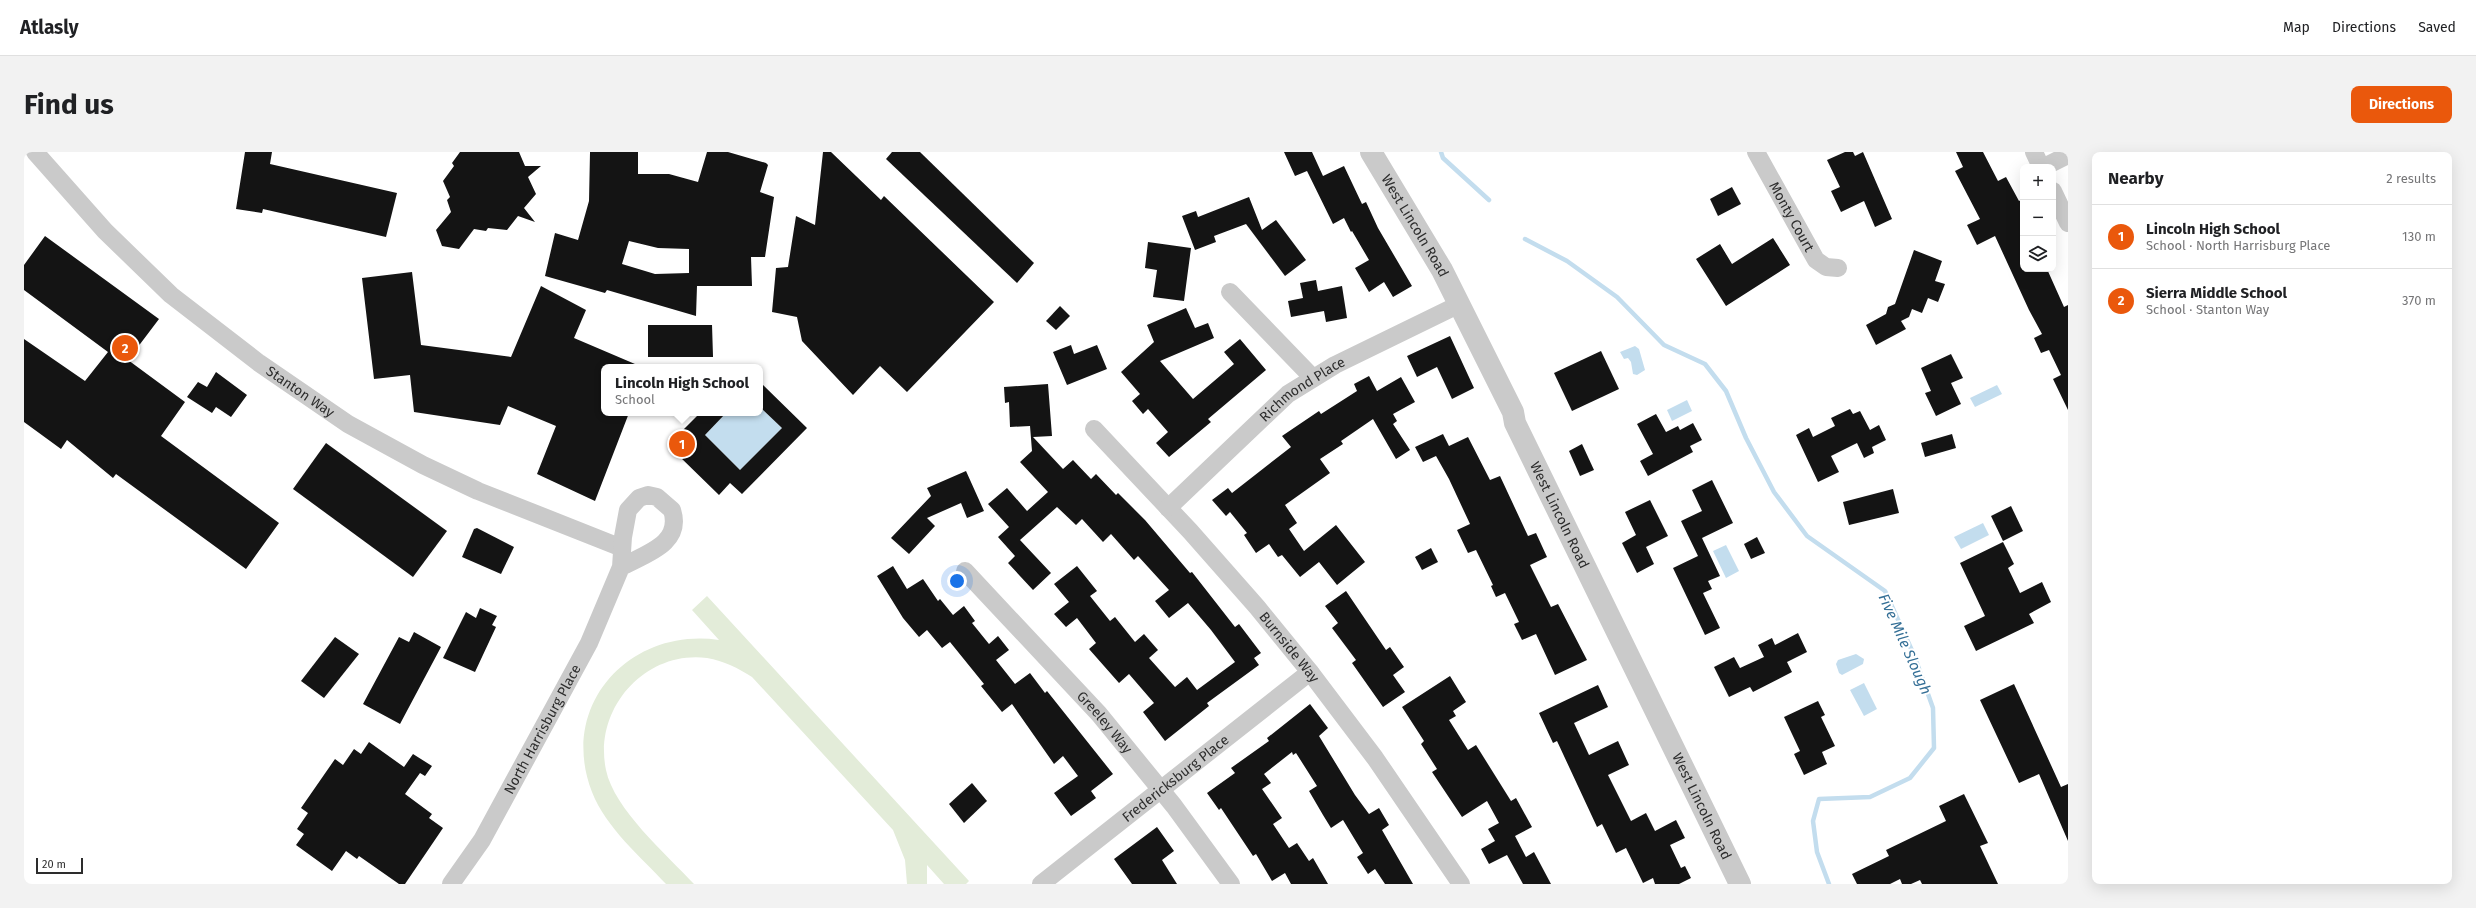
<!DOCTYPE html>
<meta charset="utf-8">
<style>
body{margin:0;font-family:"Fira Sans",sans-serif;background:#f2f2f2;color:#202124}
.controls{position:absolute;right:12px;top:12px;display:grid;overflow:hidden;border-radius:8px;box-shadow:0 4px 16px #0002}
.controls button{width:36px;height:36px;display:grid;place-items:center;padding:0;border:0;border-bottom:1px solid #e0e0e0;background:#fff;color:#202124;font:20px sans-serif}
.scale{position:absolute;left:12px;bottom:10px;width:47px;box-sizing:border-box;padding-left:4px;border:2px solid #2d2d2d;border-top:0;font-size:11px;line-height:14px;white-space:nowrap;color:#2d2d2d;-webkit-text-stroke:3px #fff;paint-order:stroke}
.you{position:absolute;left:933px;top:429px;width:14px;height:14px;margin:-10px;border:3px solid #fff;border-radius:50%;background:#1a73e8;box-shadow:0 0 0 6px #1a73e833}
.badge{display:grid;place-items:center;width:26px;height:26px;border-radius:50%;background:#ea580c;color:#fff;font-size:13px;font-weight:700}
.pin{position:absolute;translate:-50% -50%;border:2px solid #fff;box-shadow:0 1px 4px #0006}
.popup{position:absolute;left:577px;top:212px;width:162px;height:52px;box-sizing:border-box;display:grid;place-content:center;border-radius:8px;background:#fff;filter:drop-shadow(0 1px 3px #0005);font-size:13px;white-space:nowrap;color:#757577}
.popup b{font-size:15px;color:#202124}
.popup::after{content:'';position:absolute;left:50%;top:100%;margin-left:-8px;border:8px solid transparent;border-top-color:#fff}
.list{margin:0;padding:0;list-style:none}
h2{display:flex;justify-content:space-between;align-items:center;height:52px;margin:0;padding:0 16px;font-size:17px}
h2 small{font-size:13px;font-weight:400;color:#757577}
.list li{display:grid;grid-template-columns:26px 1fr auto;gap:12px;align-items:center;box-sizing:border-box;height:64px;padding:0 16px;border-top:1px solid #e0e0e0}
.list b{display:block;font-size:15px;white-space:nowrap}
.list p{margin:0;font-size:13px;white-space:nowrap;color:#757577}
.list em{font-size:13px;font-style:normal;color:#757577}
.icon{flex:none;width:22px;height:22px;fill:none;stroke:currentColor;stroke-width:2;stroke-linecap:round;stroke-linejoin:round}
.map{position:relative;flex:none;width:2044px;height:732px;overflow:hidden;border-radius:8px}
header{display:flex;align-items:center;gap:24px;box-sizing:border-box;height:56px;padding:0 20px;background:#fff;border-bottom:1px solid #e0e0e0}
header strong{font-size:19px}
nav{display:flex;gap:22px;margin-inline-start:auto;font-size:14px}
.intro{display:flex;align-items:center;justify-content:space-between;box-sizing:border-box;height:96px;padding:0 24px}
h1{margin:0;font-size:28px}
.button{padding:10px 18px;border-radius:8px;background:#ea580c;color:#fff;font-size:14px;font-weight:700}
main{display:flex;gap:24px;padding:0 24px}
aside{flex:1;background:#fff;border-radius:8px;box-shadow:0 4px 16px #0002}
.map>svg:first-child{display:block}
.green{fill:#e3ecd9}
.water{fill:#c3ddee}
.lines{fill:none;stroke-linecap:round;stroke-linejoin:round}
.stream{stroke:#c3ddee;stroke-width:4.5}
.building{fill:#141414;fill-rule:evenodd}
.minor{stroke:#cacaca;stroke-width:18}
.tertiary{stroke:#cacaca;stroke-width:22}
.labels{text-anchor:middle;stroke-width:4;stroke-linejoin:round;paint-order:stroke}
.street-label{font-size:14px;fill:#2d2d2d;stroke:#fff}
.water-label{font-size:15px;font-style:italic;fill:#346f96;stroke:#fff}
</style>
<header>
<strong>Atlasly</strong>
<nav><a>Map</a><a>Directions</a><a>Saved</a></nav>
</header>
<div class="intro"><h1>Find us</h1><a class="button">Directions</a></div>
<main>
<div class="map">
<svg width="2044" height="732" viewBox="0 0 2044 732">
<rect width="100%" height="100%" fill="#fff"/>
<path class="green" d="M 683,444 L 945,729 L 942,732 L 920,732 L 903,713 L 903,732 L 883,732 L 881,708 L 869,678 L 728,525 C 714,516 700,509 683,506 C 621,498 569,557 582,618 C 590,657 642,702 670,732 L 642,732 C 617,705 582,676 568,640 C 534,553 606,475 695,488 L 668,458 Z"/>
<g class="water">
<path d="M 1611,194 L 1615,197 L 1621,218 L 1613,223 L 1609,222 L 1607,210 L 1604,206 L 1600,207 L 1596,200 Z"/>
<path d="M 1973,233 L 1978,242 L 1951,255 L 1946,246 Z"/>
<path d="M 1663,248 L 1668,259 L 1648,269 L 1643,258 Z"/>
<path d="M 736,255 L 758,276 L 716,318 L 681,283 L 702,261 L 736,261 Z"/>
<path d="M 1959,371 L 1965,383 L 1937,397 L 1930,385 Z"/>
<path d="M 1702,393 L 1715,419 L 1702,426 L 1689,399 Z"/>
<path d="M 1832,502 L 1840,507 L 1839,512 L 1818,523 L 1815,521 L 1812,512 L 1814,508 Z"/>
<path d="M 1840,531 L 1853,557 L 1840,564 L 1826,538 Z"/>
</g>
<g class="lines">
<g class="stream">
<path d="M 1417,0 L 1419,6 L 1465,48"/>
<path d="M 1501,87 L 1543,109 L 1593,145 L 1640,193 L 1681,212 L 1702,239 L 1722,286 L 1750,340 L 1783,384 L 1861,439 L 1890,503 L 1909,556 L 1910,596 L 1886,626 L 1846,645 L 1795,647 L 1789,669 L 1793,700 L 1805,732"/>
</g>
</g>
<g class="building">
<path d="M 221,0 L 248,0 L 246,12 L 373,41 L 362,85 L 239,57 L 238,61 L 212,57 Z"/>
<path d="M 436,0 L 495,0 L 501,14 L 517,14 L 504,25 L 512,42 L 500,56 L 511,70 L 494,64 L 483,78 L 464,76 L 462,79 L 450,77 L 435,97 L 418,94 L 412,78 L 427,60 L 423,48 L 426,45 L 419,29 L 430,14 L 428,11 Z"/>
<path d="M 566,0 L 614,0 L 614,22 L 645,22 L 674,30 L 683,0 L 704,0 L 742,11 L 744,13 L 736,40 L 750,45 L 741,105 L 727,105 L 728,134 L 673,134 L 672,164 L 583,138 L 581,141 L 521,124 L 531,81 L 554,88 L 565,49 ZM 605,89 L 634,96 L 665,97 L 665,121 L 631,122 L 598,112 Z"/>
<path d="M 799,0 L 807,0 L 857,48 L 860,44 L 970,150 L 883,240 L 856,214 L 829,243 L 778,189 L 773,165 L 748,160 L 752,116 L 764,115 L 772,64 L 791,73 Z"/>
<path d="M 868,0 L 896,0 L 1010,111 L 993,131 L 862,7 Z"/>
<path d="M 1260,0 L 1288,0 L 1299,24 L 1320,14 L 1338,52 L 1342,50 L 1354,76 L 1388,134 L 1369,145 L 1360,130 L 1345,140 L 1331,116 L 1345,108 L 1328,79 L 1327,80 L 1320,66 L 1309,72 L 1283,19 L 1271,24 Z"/>
<path d="M 1821,0 L 1829,0 L 1831,4 L 1839,0 L 1868,67 L 1851,75 L 1840,49 L 1817,60 L 1807,39 L 1816,35 L 1803,8 Z"/>
<path d="M 1932,0 L 1959,0 L 1974,29 L 1982,25 L 1995,49 L 1999,47 L 1999,117 L 2023,117 L 2040,155 L 2044,153 L 2044,258 L 2029,227 L 2037,223 L 2025,198 L 2017,201 L 2010,186 L 2018,182 L 2005,158 L 1971,84 L 1953,93 L 1943,73 L 1956,67 L 1931,19 L 1939,15 Z"/>
<path d="M 1708,35 L 1717,52 L 1694,64 L 1686,47 Z"/>
<path d="M 1225,45 L 1238,78 L 1252,68 L 1282,108 L 1261,124 L 1222,72 L 1190,84 L 1192,90 L 1171,98 L 1158,64 L 1172,59 L 1174,65 Z"/>
<path d="M 21,84 L 135,167 L 104,208 L 161,250 L 137,284 L 255,371 L 222,417 L 92,322 L 89,326 L 43,288 L 37,297 L 0,270 L 0,187 L 61,229 L 84,200 L 0,138 L 0,113 Z"/>
<path d="M 1749,86 L 1766,113 L 1702,154 L 1672,107 L 1696,92 L 1708,112 Z"/>
<path d="M 1124,90 L 1167,96 L 1160,149 L 1129,145 L 1133,118 L 1121,116 Z"/>
<path d="M 1890,98 L 1918,109 L 1911,129 L 1921,132 L 1914,150 L 1904,146 L 1898,161 L 1888,157 L 1885,165 L 1877,169 L 1882,177 L 1852,193 L 1842,173 L 1862,162 L 1864,155 L 1871,152 Z"/>
<path d="M 388,120 L 397,193 L 487,205 L 517,134 L 562,158 L 550,186 L 618,215 L 580,215 L 580,261 L 605,261 L 571,349 L 513,322 L 532,274 L 484,254 L 476,273 L 390,260 L 386,223 L 350,227 L 338,126 Z"/>
<path d="M 1292,128 L 1294,139 L 1318,134 L 1323,166 L 1302,170 L 1300,159 L 1267,165 L 1264,149 L 1279,146 L 1276,131 Z"/>
<path d="M 1036,154 L 1046,164 L 1032,178 L 1022,169 Z"/>
<path d="M 1162,156 L 1171,176 L 1184,171 L 1190,186 L 1136,209 L 1169,247 L 1210,212 L 1200,200 L 1216,187 L 1242,218 L 1184,267 L 1187,270 L 1145,305 L 1132,291 L 1144,280 L 1124,257 L 1119,262 L 1108,249 L 1116,242 L 1097,220 L 1130,190 L 1123,173 Z"/>
<path d="M 624,173 L 688,173 L 689,205 L 624,205 Z"/>
<path d="M 1426,184 L 1450,236 L 1428,247 L 1413,215 L 1393,225 L 1383,204 Z"/>
<path d="M 1047,193 L 1050,202 L 1073,193 L 1083,217 L 1043,233 L 1029,200 Z"/>
<path d="M 1577,199 L 1595,237 L 1548,259 L 1530,221 Z"/>
<path d="M 1927,202 L 1939,226 L 1927,231 L 1937,252 L 1912,264 L 1901,241 L 1907,239 L 1897,216 Z"/>
<path d="M 192,220 L 223,243 L 207,265 L 192,255 L 188,261 L 163,245 L 174,230 L 183,235 Z"/>
<path d="M 1345,224 L 1353,239 L 1377,225 L 1391,250 L 1369,262 L 1373,269 L 1369,272 L 1386,298 L 1372,307 L 1349,267 L 1317,289 L 1319,292 L 1296,307 L 1306,321 L 1261,353 L 1273,371 L 1265,377 L 1280,399 L 1312,373 L 1341,410 L 1313,433 L 1295,410 L 1276,425 L 1258,403 L 1254,405 L 1245,392 L 1232,401 L 1220,383 L 1223,381 L 1206,360 L 1202,364 L 1188,348 L 1204,336 L 1208,341 L 1267,295 L 1258,284 L 1295,259 L 1297,262 L 1333,239 L 1330,232 Z"/>
<path d="M 736,230 L 783,276 L 718,342 L 706,331 L 695,343 L 655,304 L 667,291 L 656,281 L 676,261 L 702,261 L 681,283 L 716,318 L 758,276 L 736,255 Z"/>
<path d="M 1024,232 L 1028,284 L 1009,285 L 1039,317 L 1049,308 L 1067,327 L 1072,322 L 1092,343 L 1094,341 L 1121,368 L 1166,421 L 1168,420 L 1211,475 L 1215,472 L 1237,501 L 1230,506 L 1235,513 L 1183,551 L 1185,554 L 1141,589 L 1119,560 L 1130,551 L 1105,522 L 1095,531 L 1065,497 L 1072,491 L 1053,466 L 1042,475 L 1030,462 L 1045,450 L 1030,432 L 1053,414 L 1073,439 L 1066,444 L 1086,469 L 1091,465 L 1111,490 L 1120,482 L 1134,498 L 1125,506 L 1151,535 L 1163,525 L 1173,538 L 1211,510 L 1187,478 L 1164,451 L 1145,466 L 1131,449 L 1145,438 L 1114,404 L 1110,408 L 1087,382 L 1079,390 L 1058,367 L 1052,373 L 1033,355 L 996,388 L 1027,421 L 1009,438 L 984,411 L 991,404 L 974,385 L 985,375 L 964,352 L 983,336 L 1003,359 L 1024,340 L 996,310 L 1008,299 L 1006,274 L 986,275 L 985,250 L 981,251 L 980,235 Z"/>
<path d="M 1826,257 L 1829,262 L 1836,259 L 1846,278 L 1855,273 L 1862,288 L 1848,295 L 1850,301 L 1840,306 L 1833,291 L 1807,304 L 1815,320 L 1794,330 L 1772,283 L 1785,276 L 1789,285 L 1811,274 L 1807,266 Z"/>
<path d="M 1632,262 L 1642,280 L 1654,274 L 1656,278 L 1669,271 L 1678,288 L 1666,294 L 1669,300 L 1624,324 L 1616,309 L 1629,302 L 1613,272 Z"/>
<path d="M 1419,282 L 1425,294 L 1444,285 L 1466,328 L 1476,324 L 1504,384 L 1512,381 L 1523,405 L 1506,413 L 1527,455 L 1534,452 L 1563,508 L 1531,523 L 1512,482 L 1498,488 L 1490,472 L 1495,470 L 1481,441 L 1472,445 L 1467,434 L 1469,433 L 1452,398 L 1444,401 L 1433,378 L 1446,372 L 1425,327 L 1412,304 L 1399,310 L 1391,295 Z"/>
<path d="M 1928,282 L 1932,296 L 1901,305 L 1897,291 Z"/>
<path d="M 302,291 L 423,379 L 389,425 L 269,337 Z"/>
<path d="M 1558,292 L 1570,318 L 1556,324 L 1545,299 Z"/>
<path d="M 942,319 L 960,359 L 943,366 L 937,351 L 903,366 L 911,374 L 885,402 L 867,386 L 907,344 L 903,336 Z"/>
<path d="M 1688,328 L 1709,371 L 1678,386 L 1696,424 L 1684,429 L 1688,437 L 1679,441 L 1696,476 L 1681,483 L 1649,416 L 1674,404 L 1657,369 L 1678,359 L 1668,338 Z"/>
<path d="M 1869,337 L 1875,361 L 1825,373 L 1819,350 Z"/>
<path d="M 1626,348 L 1644,384 L 1622,395 L 1630,412 L 1613,421 L 1598,391 L 1612,383 L 1601,360 Z"/>
<path d="M 1987,354 L 1999,379 L 1979,389 L 1967,364 Z"/>
<path d="M 453,376 L 490,395 L 477,422 L 438,405 L 450,377 Z"/>
<path d="M 1733,385 L 1741,401 L 1727,407 L 1720,392 Z"/>
<path d="M 1979,390 L 1990,412 L 1984,416 L 1996,441 L 2018,430 L 2027,450 L 2005,462 L 2010,471 L 1952,499 L 1940,474 L 1961,464 L 1936,411 Z"/>
<path d="M 1407,396 L 1414,410 L 1398,418 L 1391,405 Z"/>
<path d="M 869,414 L 883,437 L 899,427 L 914,449 L 916,447 L 929,463 L 940,454 L 951,469 L 948,471 L 965,492 L 974,484 L 985,498 L 972,508 L 991,532 L 1006,521 L 1021,541 L 1023,539 L 1089,622 L 1067,639 L 1072,646 L 1047,664 L 1030,641 L 1054,624 L 1039,604 L 1030,612 L 988,552 L 978,560 L 957,534 L 960,532 L 926,490 L 918,496 L 903,478 L 895,485 L 879,466 L 853,424 Z"/>
<path d="M 1322,439 L 1362,498 L 1366,495 L 1380,515 L 1369,523 L 1381,540 L 1359,555 L 1328,511 L 1332,508 L 1308,476 L 1314,471 L 1301,454 Z"/>
<path d="M 456,456 L 473,464 L 468,473 L 472,475 L 451,520 L 419,506 L 442,460 L 452,466 Z"/>
<path d="M 390,480 L 417,495 L 376,572 L 339,552 L 375,485 L 385,490 Z"/>
<path d="M 1774,481 L 1783,500 L 1763,510 L 1768,520 L 1729,540 L 1726,535 L 1705,545 L 1690,515 L 1710,505 L 1716,516 L 1740,505 L 1734,493 L 1748,486 L 1751,493 Z"/>
<path d="M 311,485 L 335,502 L 300,546 L 277,529 Z"/>
<path d="M 1426,524 L 1442,550 L 1429,559 L 1432,564 L 1425,568 L 1444,598 L 1452,593 L 1487,649 L 1492,646 L 1508,675 L 1491,684 L 1502,705 L 1510,700 L 1527,732 L 1499,732 L 1483,703 L 1465,712 L 1457,697 L 1471,689 L 1464,677 L 1475,671 L 1463,649 L 1438,665 L 1408,620 L 1413,617 L 1397,592 L 1400,589 L 1378,555 Z"/>
<path d="M 1990,532 L 2037,635 L 2044,632 L 2044,689 L 2015,622 L 1995,631 L 1956,548 Z"/>
<path d="M 1574,533 L 1584,555 L 1550,571 L 1565,603 L 1594,589 L 1605,613 L 1584,623 L 1607,669 L 1622,661 L 1631,679 L 1652,668 L 1661,686 L 1646,693 L 1657,716 L 1661,714 L 1667,726 L 1655,732 L 1631,732 L 1629,726 L 1619,731 L 1602,696 L 1592,701 L 1578,672 L 1573,675 L 1533,589 L 1529,591 L 1515,561 Z"/>
<path d="M 1794,549 L 1801,563 L 1797,565 L 1811,594 L 1798,600 L 1803,612 L 1780,623 L 1770,602 L 1776,599 L 1760,565 Z"/>
<path d="M 1286,552 L 1304,576 L 1295,584 L 1331,643 L 1345,662 L 1355,656 L 1365,673 L 1358,678 L 1389,732 L 1361,732 L 1351,717 L 1344,722 L 1333,705 L 1339,701 L 1319,668 L 1307,676 L 1299,663 L 1285,639 L 1293,634 L 1272,601 L 1269,603 L 1268,600 L 1240,622 L 1247,631 L 1238,637 L 1258,666 L 1249,672 L 1265,696 L 1273,691 L 1285,709 L 1289,706 L 1304,732 L 1267,732 L 1261,721 L 1248,729 L 1232,702 L 1229,704 L 1197,656 L 1195,658 L 1183,641 L 1211,621 L 1207,616 L 1245,589 L 1243,586 Z"/>
<path d="M 345,590 L 380,615 L 389,602 L 408,614 L 401,624 L 396,621 L 381,642 L 408,662 L 405,666 L 419,676 L 381,732 L 375,732 L 335,704 L 333,707 L 322,699 L 308,719 L 272,693 L 280,682 L 273,677 L 284,661 L 277,656 L 311,607 L 319,613 L 330,597 L 337,602 Z"/>
<path d="M 948,631 L 963,649 L 940,671 L 925,652 Z"/>
<path d="M 1940,642 L 1964,691 L 1956,694 L 1974,732 L 1898,732 L 1896,728 L 1887,732 L 1878,732 L 1876,727 L 1866,732 L 1833,732 L 1828,722 L 1865,704 L 1862,698 L 1922,669 L 1915,654 Z"/>
<path d="M 1133,675 L 1150,699 L 1138,708 L 1153,732 L 1108,732 L 1090,707 Z"/>
</g>
<g class="lines">
<g class="minor">
<path id="s1" d="M 11,0 L 81,79 L 147,143 L 235,211 L 324,272 L 399,313 L 454,339 L 598,396"/>
<path id="s2" d="M 1732,0 L 1792,108 L 1802,115 L 1814,116"/>
<path d="M 2010,0 L 2017,15"/>
<path d="M 2020,15 L 2044,3"/>
<path d="M 2029,39 L 2044,71"/>
<path d="M 1206,140 L 1289,226"/>
<path id="s3" d="M 1070,277 L 1166,379 L 1233,455 L 1286,520 L 1351,606 L 1437,732"/>
<path id="s4" d="M 1144,356 L 1264,242 L 1311,213 L 1436,152"/>
<path id="s5" d="M 941,419 L 1075,562 L 1150,654 L 1207,732"/>
<path id="s6" d="M 427,732 L 458,688 L 565,491 L 597,415 L 599,385 L 604,358 L 615,346 L 624,343 L 633,345 L 648,358 C 659,392 621,402 597,415"/>
<path id="s7" d="M 1017,732 L 1286,520"/>
</g>
<path class="tertiary" id="s8" d="M 1347,0 L 1418,118 L 1489,260 L 1491,271 L 1716,732"/>
</g>
<g class="labels">
<g class="street-label">
<text dy="5" stroke="none"><textPath href="#s2" startOffset="74">Monty Court</textPath></text>
<text dy="5" stroke="none"><textPath href="#s8" startOffset="86">West Lincoln Road</textPath></text>
<text dy="5" stroke="none"><textPath href="#s4" startOffset="180">Richmond Place</textPath></text>
<text dy="5" stroke="none"><textPath href="#s1" startOffset="359">Stanton Way</textPath></text>
<text dy="5" stroke="none"><textPath href="#s8" startOffset="410">West Lincoln Road</textPath></text>
<text dy="5" stroke="none"><textPath href="#s3" startOffset="293">Burnside Way</textPath></text>
<text dy="5" stroke="none"><textPath href="#s5" startOffset="206">Greeley Way</textPath></text>
<text dy="5" stroke="none"><textPath href="#s6" startOffset="180">North Harrisburg Place</textPath></text>
<text dy="5" stroke="none"><textPath href="#s7" startOffset="171">Fredericksburg Place</textPath></text>
<text dy="5" stroke="none"><textPath href="#s8" startOffset="734">West Lincoln Road</textPath></text>
</g>
<g class="water-label">
<text transform="translate(1881 492) rotate(66)" y="5">Five Mile Slough</text>
</g>
</g>
</svg>
<div class="controls">
<button>+</button>
<button>−</button>
<button><svg class="icon" aria-label="layers" viewBox="0 0 24 24"><path d="M12 4l9 5-9 5-9-5zM3 14l9 5 9-5"/></svg></button>
</div>
<div class="scale">20 m</div>
<div class="you"></div>
<div class="pin badge" style="left:658px;top:292px">1</div>
<div class="popup"><b>Lincoln High School</b>School</div>
<div class="pin badge" style="left:101px;top:196px">2</div>
</div>
<aside>
<h2>Nearby<small>2 results</small></h2>
<ul class="list">
<li><span class="badge">1</span><div><b>Lincoln High School</b><p>School · North Harrisburg Place</p></div><em>130 m</em></li>
<li><span class="badge">2</span><div><b>Sierra Middle School</b><p>School · Stanton Way</p></div><em>370 m</em></li>
</ul>
</aside>
</main>
